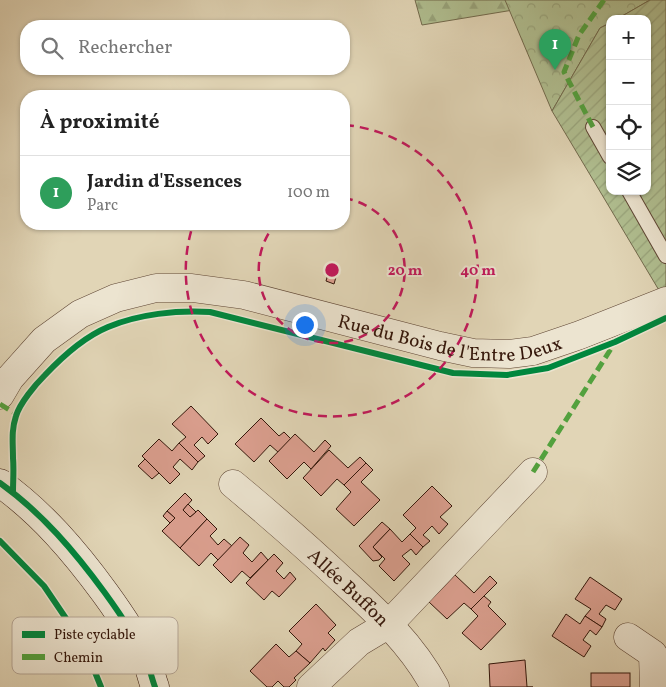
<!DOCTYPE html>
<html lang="fr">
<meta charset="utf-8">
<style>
body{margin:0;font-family:Vollkorn,serif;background:#f2f2f2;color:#222}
.controls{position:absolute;right:15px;top:15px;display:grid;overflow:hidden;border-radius:10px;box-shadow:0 1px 4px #0004}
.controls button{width:45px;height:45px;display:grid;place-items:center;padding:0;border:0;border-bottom:1px solid #e0e0e0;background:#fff;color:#222;font:25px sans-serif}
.you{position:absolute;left:304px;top:324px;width:18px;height:18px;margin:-12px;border:4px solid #fff;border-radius:50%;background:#1a73e8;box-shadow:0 0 0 8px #1a73e833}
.badge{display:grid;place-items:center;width:32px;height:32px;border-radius:50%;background:#8f2418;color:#fff;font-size:16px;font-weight:700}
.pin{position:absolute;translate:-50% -41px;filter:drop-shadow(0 1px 2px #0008)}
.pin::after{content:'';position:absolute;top:26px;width:18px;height:15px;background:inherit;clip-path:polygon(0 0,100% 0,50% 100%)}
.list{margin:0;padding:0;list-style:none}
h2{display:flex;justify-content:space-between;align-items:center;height:65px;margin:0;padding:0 20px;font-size:21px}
h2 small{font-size:16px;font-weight:400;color:#767676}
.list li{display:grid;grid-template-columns:32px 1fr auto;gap:15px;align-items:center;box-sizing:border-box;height:75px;padding:0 20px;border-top:1px solid #e0e0e0}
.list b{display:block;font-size:19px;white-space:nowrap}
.list p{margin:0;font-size:16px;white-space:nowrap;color:#767676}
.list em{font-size:16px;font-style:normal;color:#767676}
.icon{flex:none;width:28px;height:28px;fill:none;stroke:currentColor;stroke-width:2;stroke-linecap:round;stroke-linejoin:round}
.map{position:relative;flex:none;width:666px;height:687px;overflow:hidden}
.search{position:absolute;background:#fff;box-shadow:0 1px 4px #0004;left:20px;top:20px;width:330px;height:55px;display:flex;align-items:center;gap:12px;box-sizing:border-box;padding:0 18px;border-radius:20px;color:#767676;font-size:19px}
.panel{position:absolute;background:#fff;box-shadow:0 1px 4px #0004;left:20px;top:90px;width:330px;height:140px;border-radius:20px}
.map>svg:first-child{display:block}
.forest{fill:url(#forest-firs);stroke:#726a4d}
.park{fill:url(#park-crowns);stroke:#726a4d}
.garden{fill:url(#garden-furrows);stroke:#726a4d}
.building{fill:#db9f8f;stroke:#34160a}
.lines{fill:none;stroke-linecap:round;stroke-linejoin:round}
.lane-casing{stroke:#5f4635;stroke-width:16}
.street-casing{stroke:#5f4635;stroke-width:29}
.secondary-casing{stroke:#34160a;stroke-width:29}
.lane{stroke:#ece4d0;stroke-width:14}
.street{stroke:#ece4d0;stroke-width:28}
.secondary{stroke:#ece4d0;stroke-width:28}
.quiet{stroke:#53a13e;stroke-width:5;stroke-dasharray:10 5;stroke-linecap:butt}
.cycleway-casing{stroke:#ece4d0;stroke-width:9}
.cycleway{stroke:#00873e;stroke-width:6}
.ring{fill:none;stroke:#c2185b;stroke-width:2.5;stroke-dasharray:9 6}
.labels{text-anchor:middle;stroke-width:4;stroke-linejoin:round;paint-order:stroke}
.street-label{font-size:19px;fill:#34160a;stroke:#ece4d0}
.key{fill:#ece4d0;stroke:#b5a695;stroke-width:1}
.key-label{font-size:14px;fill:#34160a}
.centre{fill:#c2185b;stroke:#ece4d0;stroke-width:2.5}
.ring-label{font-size:15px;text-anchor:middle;font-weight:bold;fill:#c2185b;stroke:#ece4d0;stroke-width:4;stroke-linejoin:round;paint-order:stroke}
</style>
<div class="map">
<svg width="666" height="687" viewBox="0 0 666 687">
<defs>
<pattern id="forest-firs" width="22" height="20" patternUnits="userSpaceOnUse" patternTransform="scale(1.25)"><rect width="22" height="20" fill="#b0be90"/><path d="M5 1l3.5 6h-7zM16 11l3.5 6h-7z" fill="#98a37b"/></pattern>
<pattern id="park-crowns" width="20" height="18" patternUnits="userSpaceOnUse" patternTransform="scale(1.25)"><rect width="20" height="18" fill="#b0be90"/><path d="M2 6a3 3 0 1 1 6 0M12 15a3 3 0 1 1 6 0" fill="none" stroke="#98a37b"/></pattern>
<pattern id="garden-furrows" width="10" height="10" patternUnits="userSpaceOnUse" patternTransform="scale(1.25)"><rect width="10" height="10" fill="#b0be90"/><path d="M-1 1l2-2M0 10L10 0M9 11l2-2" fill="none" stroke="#98a37b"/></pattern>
</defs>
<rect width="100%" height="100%" fill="#e1d5b6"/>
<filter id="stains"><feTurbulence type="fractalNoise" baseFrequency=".004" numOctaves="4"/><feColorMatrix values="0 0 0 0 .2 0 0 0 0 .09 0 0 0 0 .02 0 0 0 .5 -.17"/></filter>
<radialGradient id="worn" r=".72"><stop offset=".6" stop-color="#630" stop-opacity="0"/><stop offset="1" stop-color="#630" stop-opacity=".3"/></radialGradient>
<path class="forest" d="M 415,0 L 574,0 L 422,25 Z"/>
<path class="park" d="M 505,0 L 650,0 L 617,19 L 610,19 L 610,23 L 600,28 L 552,111 Z"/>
<path class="garden" d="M 650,0 L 666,0 L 666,302 L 552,111 L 600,28 L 610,23 L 610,191 L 647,191 L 647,19 L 617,19 Z"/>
<g class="building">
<path d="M 328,274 L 336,277 L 334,284 L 326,281 Z"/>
<path d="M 191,406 L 218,434 L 208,444 L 202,437 L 194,445 L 205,456 L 198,462 L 179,443 L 186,437 L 172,424 Z"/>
<path d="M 261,418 L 279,436 L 284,432 L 291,439 L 278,452 L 270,445 L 254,462 L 235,444 Z"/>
<path d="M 295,434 L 314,452 L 325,440 L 331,446 L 311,469 L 304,462 L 287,479 L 269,461 Z"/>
<path d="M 159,439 L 172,451 L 179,443 L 198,462 L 192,470 L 180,459 L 173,467 L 180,474 L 170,484 L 142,456 Z"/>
<path d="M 329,450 L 348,468 L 360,457 L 366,463 L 344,485 L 337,479 L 321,496 L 303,478 Z"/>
<path d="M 145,459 L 159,473 L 152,479 L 138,466 Z"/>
<path d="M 366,463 L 373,470 L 361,482 L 380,500 L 354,526 L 336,509 L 351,492 L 344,485 Z"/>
<path d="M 432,486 L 452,506 L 440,517 L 448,524 L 439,534 L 432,526 L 423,535 L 430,541 L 423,547 L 410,534 L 416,528 L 403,515 Z"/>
<path d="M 185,493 L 192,500 L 183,510 L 190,517 L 198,510 L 207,519 L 180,548 L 162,531 L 175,518 L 167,511 Z"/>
<path d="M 188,504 L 196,512 L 190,517 L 183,510 Z"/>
<path d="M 167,511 L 175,518 L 170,523 L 163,516 Z"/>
<path d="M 207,519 L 217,529 L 210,536 L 218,545 L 224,539 L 232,546 L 218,560 L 211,553 L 199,566 L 180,548 Z"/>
<path d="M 382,522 L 390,529 L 373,547 L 382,557 L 379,560 L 373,561 L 359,546 Z"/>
<path d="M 390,529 L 402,542 L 410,534 L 423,547 L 416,555 L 411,549 L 402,556 L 410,564 L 394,581 L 379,566 L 385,559 L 373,547 Z"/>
<path d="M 240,537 L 249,545 L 243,553 L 252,562 L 261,552 L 268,560 L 250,578 L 242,571 L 231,583 L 213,565 Z"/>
<path d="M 274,554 L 283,563 L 276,571 L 284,579 L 290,572 L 296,579 L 279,597 L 272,591 L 264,600 L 246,583 Z"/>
<path d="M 455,575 L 474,593 L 490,576 L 497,583 L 471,609 L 464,603 L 447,619 L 429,602 Z"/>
<path d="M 590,577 L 622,599 L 615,610 L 606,605 L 599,614 L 606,619 L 602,627 L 585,616 L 591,609 L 575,599 Z"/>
<path d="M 484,596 L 491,602 L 488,606 L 506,624 L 481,650 L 462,633 L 478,616 L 471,609 Z"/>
<path d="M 316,604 L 336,625 L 328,633 L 335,640 L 325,651 L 323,648 L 310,663 L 296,651 L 302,644 L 289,631 Z"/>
<path d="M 566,614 L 580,624 L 585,616 L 602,627 L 596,635 L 590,630 L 583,640 L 591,646 L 584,657 L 552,636 Z"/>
<path d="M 276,644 L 289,657 L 296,651 L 310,663 L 294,678 L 296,680 L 289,687 L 284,687 L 278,681 L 272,687 L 267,687 L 250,671 Z"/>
<path d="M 525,660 L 527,687 L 533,687 L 490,687 L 489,664 Z"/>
<rect x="591" y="673" width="39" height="14"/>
</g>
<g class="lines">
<defs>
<g id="lane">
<path d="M 593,127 L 610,157"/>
<path d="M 629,191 L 666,256"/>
</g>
<g id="street">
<path id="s1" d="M 0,395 L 10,378 L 44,340 L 80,314 L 116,298 L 156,288 L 192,288 L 244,295 L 440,346 L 473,353 L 509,354 L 533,351 L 580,335 L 666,301"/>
<path id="s2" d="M 233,484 C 270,515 307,547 342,580 C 378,613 412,644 435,687"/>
<path d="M 628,637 L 653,654 L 654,687"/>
<path d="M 311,687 L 359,642 L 389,624 L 533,472"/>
</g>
<path id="secondary" d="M 0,483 C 42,513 75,552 105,593 C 121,615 136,637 147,661 C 150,670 152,679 155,687"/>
</defs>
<use href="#lane" class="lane-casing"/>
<use href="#street" class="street-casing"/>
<use href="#secondary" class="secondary-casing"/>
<use href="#lane" class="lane"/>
<use href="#street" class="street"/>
<use href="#secondary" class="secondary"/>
<g class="quiet">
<path d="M 593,127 L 564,72 L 579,35 L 604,0"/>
<path d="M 0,404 L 16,414"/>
<path d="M 533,472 L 614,344"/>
</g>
<defs>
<g id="cycleway">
<path d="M 0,483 C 42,513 75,552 105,593 C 121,615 136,637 147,661 C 150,670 152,679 155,687"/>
<path d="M 13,492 C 13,481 14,469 13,458 C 13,443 11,431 16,416 C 20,403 35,385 45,375 C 62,357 84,337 108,327 C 139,314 177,310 210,312 L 453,373 L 507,375 L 548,368 L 615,342 L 666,318"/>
<path d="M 0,541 L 44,586 L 84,645 L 101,687"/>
</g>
</defs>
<use href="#cycleway" class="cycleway-casing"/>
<use href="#cycleway" class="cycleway"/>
</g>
<g class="ring">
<path d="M344 198A73 73 0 1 1 275 224"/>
<path d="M345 125A146 146 0 1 1 193 225"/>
</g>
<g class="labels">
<g class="street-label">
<text dy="7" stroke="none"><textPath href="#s1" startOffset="496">Rue du Bois de l'Entre Deux</textPath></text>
<text dy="7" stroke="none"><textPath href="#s2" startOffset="155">Allée Buffon</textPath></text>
</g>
</g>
<rect x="12" y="617" width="166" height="57" rx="8" class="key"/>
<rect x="22" y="631" width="23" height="7" fill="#00873e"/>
<rect x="22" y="654" width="23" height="6" fill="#53a13e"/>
<g class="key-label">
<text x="54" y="639">Piste cyclable</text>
<text x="54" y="662">Chemin</text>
</g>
<circle cx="332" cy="270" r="8" class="centre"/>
<g class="ring-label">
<text x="405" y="275">20 m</text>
<text x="478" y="275">40 m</text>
</g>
<rect width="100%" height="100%" filter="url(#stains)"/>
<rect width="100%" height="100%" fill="url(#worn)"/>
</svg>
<div class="controls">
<button>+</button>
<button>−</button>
<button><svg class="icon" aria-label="locate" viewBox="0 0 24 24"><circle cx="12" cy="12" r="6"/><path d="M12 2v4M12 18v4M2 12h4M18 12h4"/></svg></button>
<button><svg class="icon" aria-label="layers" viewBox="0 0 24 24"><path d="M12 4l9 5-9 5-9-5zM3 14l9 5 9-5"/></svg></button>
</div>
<div class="you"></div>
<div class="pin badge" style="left:555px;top:70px;background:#2e9e5b">1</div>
<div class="search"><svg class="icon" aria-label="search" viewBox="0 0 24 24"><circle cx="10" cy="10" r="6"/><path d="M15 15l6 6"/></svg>Rechercher</div>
<section class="panel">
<h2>À proximité<small></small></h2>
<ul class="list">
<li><span class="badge" style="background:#2e9e5b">1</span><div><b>Jardin d'Essences</b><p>Parc</p></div><em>100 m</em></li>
</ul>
</section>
</div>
